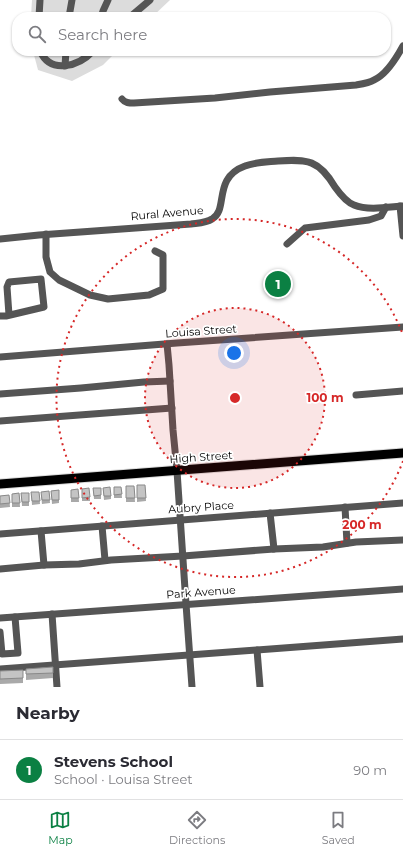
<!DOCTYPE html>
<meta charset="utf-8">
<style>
body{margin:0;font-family:Montserrat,sans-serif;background:#f2f2f3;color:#2b2b33}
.you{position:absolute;left:234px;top:353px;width:14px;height:14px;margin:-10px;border:3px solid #fff;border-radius:50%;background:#1a73e8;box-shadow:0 0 0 6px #1a73e833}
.badge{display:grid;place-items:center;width:26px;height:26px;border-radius:50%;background:#0b8043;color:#fff;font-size:13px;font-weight:700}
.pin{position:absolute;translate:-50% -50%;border:2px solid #fff;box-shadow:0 1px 4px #0006}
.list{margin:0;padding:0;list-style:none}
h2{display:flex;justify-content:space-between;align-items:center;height:52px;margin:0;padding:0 16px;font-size:17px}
h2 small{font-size:13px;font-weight:400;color:#7c7c81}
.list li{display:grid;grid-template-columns:26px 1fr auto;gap:12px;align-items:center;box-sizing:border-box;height:60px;padding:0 16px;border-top:1px solid #e1e1e2}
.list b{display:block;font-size:15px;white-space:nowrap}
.list p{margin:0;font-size:13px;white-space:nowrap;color:#7c7c81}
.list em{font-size:13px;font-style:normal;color:#7c7c81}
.icon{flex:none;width:22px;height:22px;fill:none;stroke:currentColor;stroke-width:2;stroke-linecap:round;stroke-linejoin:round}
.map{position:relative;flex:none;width:403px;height:687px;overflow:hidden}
.search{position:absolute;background:#fff;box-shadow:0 1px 3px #0004;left:12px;right:12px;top:12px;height:44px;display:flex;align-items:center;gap:10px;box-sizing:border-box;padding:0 14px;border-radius:16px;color:#7c7c81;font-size:15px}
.sheet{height:112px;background:#fff}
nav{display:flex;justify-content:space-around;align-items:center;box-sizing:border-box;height:56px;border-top:1px solid #e1e1e2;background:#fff;font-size:11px;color:#7c7c81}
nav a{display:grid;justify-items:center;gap:2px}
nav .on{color:#0b8043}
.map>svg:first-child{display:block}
.green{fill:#dcdcdc}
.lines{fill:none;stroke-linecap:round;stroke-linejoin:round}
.major-casing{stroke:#dbdbdb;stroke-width:11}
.minor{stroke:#555;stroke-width:7}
.major{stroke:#000;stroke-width:9}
.wall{fill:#a9a9a9}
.building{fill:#c4c4c4;stroke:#898989}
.ring{fill:none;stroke:#d62828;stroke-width:2;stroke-dasharray:2 4}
.labels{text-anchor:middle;stroke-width:3.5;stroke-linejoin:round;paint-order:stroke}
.street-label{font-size:11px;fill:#000;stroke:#fff}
.centre{fill:#d62828;stroke:#fff;stroke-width:2}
.ring-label{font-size:12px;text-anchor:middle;font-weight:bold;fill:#d62828;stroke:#fff;stroke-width:3.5;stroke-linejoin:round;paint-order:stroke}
</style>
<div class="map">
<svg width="403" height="687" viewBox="0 0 403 687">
<rect width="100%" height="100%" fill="#fff"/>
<g class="green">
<path d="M 32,0 L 170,0 L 152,17 L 31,17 Z"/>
<path d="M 33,51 L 117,51 L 103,65 L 72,81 L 38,70 Z"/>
</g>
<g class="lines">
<defs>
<path id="major" d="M 0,484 L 403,453"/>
</defs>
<use href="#major" class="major-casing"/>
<g class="minor">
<path d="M 39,17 L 40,0"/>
<path d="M 69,17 L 72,0"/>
<path d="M 101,17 L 103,11 L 108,0"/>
<path d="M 130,17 L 150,0"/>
<path d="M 40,51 C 51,75 79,66 93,51"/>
<path d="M 65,66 L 66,51"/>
<path d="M 122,99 C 125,103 129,103 134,103 L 215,98 L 270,92 L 356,85 C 362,84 369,83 374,80 C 386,75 397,57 403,46"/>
<path d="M 400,206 L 403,236"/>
<path d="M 46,234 L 46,257 L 50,272 L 59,280 L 90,295 L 108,299 L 149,295 L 163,289 L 163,255 L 155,251"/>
<path d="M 0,239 L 39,235 L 191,224 C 198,223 206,223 212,219 C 229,210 212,178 245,166 C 255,162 268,162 278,161 C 308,159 319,160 335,187 C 340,194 346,202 354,205 C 368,211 389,207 403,206"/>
<path d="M 287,244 L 305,228 L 369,220 L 381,216 L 386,207"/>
<path d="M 0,316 L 6,316 L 44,307 L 41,279 L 9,282 L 7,287 L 9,315"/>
<path d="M 167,344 L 169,365 L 173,430 L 177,471 L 186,604 L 192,687"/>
<path d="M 0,357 L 177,343 L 403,327"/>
<path d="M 0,394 L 81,388 L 144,382 L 170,381"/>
<path d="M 356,395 L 403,391"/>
<path d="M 0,421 L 172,408"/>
<path d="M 345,507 L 347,543"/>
<path d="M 270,513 L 274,549"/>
<path d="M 102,526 L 105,560"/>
<path d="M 41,531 L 44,565"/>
<path d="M 0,534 L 403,503"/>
<path d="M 0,569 L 44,565 L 79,564 L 111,560 L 183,556 L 274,549 L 323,547 L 356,542 L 403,540"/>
<path d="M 52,614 L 57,687"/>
<path d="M 0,618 L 403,589"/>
<path d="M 0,632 L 2,654 L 18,653 L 15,617"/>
<path d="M 257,650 L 260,687"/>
<path d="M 0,669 L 257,650 L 403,639"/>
</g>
<use href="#major" class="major"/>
</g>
<g class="wall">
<path d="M 137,485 L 145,485 L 146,501 L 137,502 Z"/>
<path d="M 126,486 L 134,486 L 135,502 L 126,502 Z"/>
<path d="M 114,487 L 121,487 L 122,498 L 114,498 Z"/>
<path d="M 93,488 L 101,488 L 101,499 L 94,499 Z"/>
<path d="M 103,488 L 111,496 L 111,499 L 104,500 Z"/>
<path d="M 78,489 L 79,502 L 71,502 L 71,490 Z"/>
<path d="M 82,489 L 90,497 L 90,501 L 82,501 Z"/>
<path d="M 59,490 L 59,503 L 52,504 L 51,491 Z"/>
<path d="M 49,491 L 50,503 L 42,504 L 41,495 Z"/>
<path d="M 31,492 L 39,492 L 40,504 L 32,505 Z"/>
<path d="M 19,493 L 20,507 L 12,507 L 12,494 Z"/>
<path d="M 21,493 L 29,493 L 29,506 L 22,506 Z"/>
<path d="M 9,495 L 10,507 L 0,508 L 0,496 Z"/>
<path d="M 53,667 L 53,678 L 26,680 L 26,669 Z"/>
<path d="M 0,671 L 23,678 L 23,683 L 0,684 Z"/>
</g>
<g class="building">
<path d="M 137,485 L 145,485 L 146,498 L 137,498 Z"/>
<path d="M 126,486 L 134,486 L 135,498 L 126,498 Z"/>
<path d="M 110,487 L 111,496 L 104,496 L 103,488 Z"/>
<path d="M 114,487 L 121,487 L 122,494 L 114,495 Z"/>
<path d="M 89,488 L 90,497 L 82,498 L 82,489 Z"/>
<path d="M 93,488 L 101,488 L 101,495 L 94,496 Z"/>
<path d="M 78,489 L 79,498 L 71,498 L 71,490 Z"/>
<path d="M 59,490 L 59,500 L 52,500 L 51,491 Z"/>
<path d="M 49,491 L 50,500 L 42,500 L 41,492 Z"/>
<path d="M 31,492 L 39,492 L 40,501 L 32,501 Z"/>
<path d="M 19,493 L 20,503 L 12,503 L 12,494 Z"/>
<path d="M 21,493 L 29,493 L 29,502 L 22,502 Z"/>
<path d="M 9,495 L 10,503 L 0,504 L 0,496 Z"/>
<path d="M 53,667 L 53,673 L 26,674 L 26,669 Z"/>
<path d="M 23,670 L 23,678 L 0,679 L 0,671 Z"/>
</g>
<circle cx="235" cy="398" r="90" fill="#d62828" fill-opacity=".12"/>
<g class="ring">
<circle cx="235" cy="398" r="90"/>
<path d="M403 461A179 179 0 1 1 403 335"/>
</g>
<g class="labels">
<g class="street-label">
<text transform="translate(167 213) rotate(-5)" y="4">Rural Avenue</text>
<text transform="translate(201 331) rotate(-4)" y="4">Louisa Street</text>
<text transform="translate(201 457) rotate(-4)" y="4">High Street</text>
<text transform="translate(201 507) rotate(-4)" y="4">Aubry Place</text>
<text transform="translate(201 592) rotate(-4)" y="4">Park Avenue</text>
</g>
</g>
<circle cx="235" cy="398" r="6" class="centre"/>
<g class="ring-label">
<text x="325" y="402">100 m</text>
<text x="362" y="529">200 m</text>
</g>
</svg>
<div class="you"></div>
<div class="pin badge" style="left:278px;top:284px">1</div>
<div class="search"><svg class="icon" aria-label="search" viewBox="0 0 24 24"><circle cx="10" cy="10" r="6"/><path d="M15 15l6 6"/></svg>Search here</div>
</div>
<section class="sheet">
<h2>Nearby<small></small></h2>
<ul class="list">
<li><span class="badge">1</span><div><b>Stevens School</b><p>School · Louisa Street</p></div><em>90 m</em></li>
</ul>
</section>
<nav>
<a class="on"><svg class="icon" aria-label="map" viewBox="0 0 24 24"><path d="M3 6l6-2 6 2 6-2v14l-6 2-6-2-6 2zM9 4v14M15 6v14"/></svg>Map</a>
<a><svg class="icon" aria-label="directions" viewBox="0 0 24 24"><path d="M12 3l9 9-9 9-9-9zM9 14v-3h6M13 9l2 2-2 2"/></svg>Directions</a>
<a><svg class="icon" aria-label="saved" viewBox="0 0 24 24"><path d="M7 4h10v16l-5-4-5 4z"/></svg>Saved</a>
</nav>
